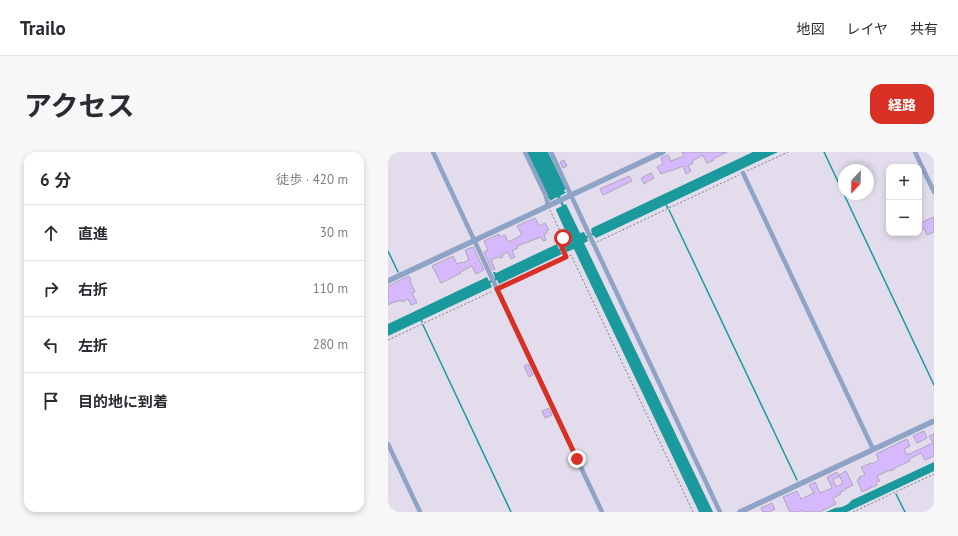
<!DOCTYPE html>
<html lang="ja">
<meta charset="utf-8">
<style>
body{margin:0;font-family:"PT Sans","Noto Sans JP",sans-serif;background:#f7f7f7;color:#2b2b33}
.controls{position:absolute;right:12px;top:12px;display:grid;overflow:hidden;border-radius:8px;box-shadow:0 2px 6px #0003}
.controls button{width:36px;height:36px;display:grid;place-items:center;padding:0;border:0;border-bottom:1px solid #e1e1e2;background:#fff;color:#2b2b33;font:20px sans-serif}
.compass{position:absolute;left:450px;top:12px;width:36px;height:36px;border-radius:50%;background:#fff;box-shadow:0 2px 6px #0003;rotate:202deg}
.stop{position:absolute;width:12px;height:12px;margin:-9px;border:3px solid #d93025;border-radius:50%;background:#fff}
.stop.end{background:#d93025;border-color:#fff;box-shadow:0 1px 4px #0008}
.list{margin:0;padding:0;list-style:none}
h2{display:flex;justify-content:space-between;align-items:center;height:52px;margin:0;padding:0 16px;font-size:17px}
h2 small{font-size:13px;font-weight:400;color:#7c7c81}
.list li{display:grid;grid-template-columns:26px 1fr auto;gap:12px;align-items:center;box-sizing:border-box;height:56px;padding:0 16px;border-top:1px solid #e1e1e2}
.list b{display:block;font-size:15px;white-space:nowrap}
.list em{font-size:13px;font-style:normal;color:#7c7c81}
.icon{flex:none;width:22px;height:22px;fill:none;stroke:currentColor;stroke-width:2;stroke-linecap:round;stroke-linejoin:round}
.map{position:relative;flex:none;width:546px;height:360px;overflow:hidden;border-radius:12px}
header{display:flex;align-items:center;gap:24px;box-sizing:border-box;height:56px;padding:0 20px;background:#fff;border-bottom:1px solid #e1e1e2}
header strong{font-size:19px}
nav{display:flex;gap:22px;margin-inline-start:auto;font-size:14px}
.intro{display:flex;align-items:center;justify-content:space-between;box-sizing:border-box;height:96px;padding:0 24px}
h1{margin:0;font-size:28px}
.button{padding:10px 18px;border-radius:12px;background:#d93025;color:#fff;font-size:14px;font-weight:700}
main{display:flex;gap:24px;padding:0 24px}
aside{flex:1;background:#fff;border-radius:12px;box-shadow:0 2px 6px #0003}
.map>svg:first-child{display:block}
.water{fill:#1a9a9c}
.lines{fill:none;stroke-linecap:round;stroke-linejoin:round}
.stream{stroke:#1a9a9c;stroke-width:1.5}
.building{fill:#d5b8fe;stroke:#ada7b6}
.path{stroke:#837f89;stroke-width:1;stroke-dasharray:2 2;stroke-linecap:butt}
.minor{stroke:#8fa3c7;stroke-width:4.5}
.tertiary{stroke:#8fa3c7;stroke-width:5.5}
.route{stroke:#d93025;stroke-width:5}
</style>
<header>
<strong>Trailo</strong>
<nav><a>地図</a><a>レイヤ</a><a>共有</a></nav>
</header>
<div class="intro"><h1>アクセス</h1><a class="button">経路</a></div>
<main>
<aside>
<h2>6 分<small>徒歩 · 420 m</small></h2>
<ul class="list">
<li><svg class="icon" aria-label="ahead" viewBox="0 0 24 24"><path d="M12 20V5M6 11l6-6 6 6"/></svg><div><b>直進</b></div><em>30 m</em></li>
<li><svg class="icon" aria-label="right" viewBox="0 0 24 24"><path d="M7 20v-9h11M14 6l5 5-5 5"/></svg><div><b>右折</b></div><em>110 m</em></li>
<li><svg class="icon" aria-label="left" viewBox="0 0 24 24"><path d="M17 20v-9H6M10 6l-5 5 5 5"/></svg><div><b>左折</b></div><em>280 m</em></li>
<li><svg class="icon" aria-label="arrive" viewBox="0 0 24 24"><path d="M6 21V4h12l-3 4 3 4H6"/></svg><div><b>目的地に到着</b></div></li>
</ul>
</aside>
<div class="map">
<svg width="546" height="360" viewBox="0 0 546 360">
<rect width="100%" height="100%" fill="#e2dcec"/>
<g class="water">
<path d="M 139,0 L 160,0 L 178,37 L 176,38 L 177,40 L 179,40 L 172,44 L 176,53 L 178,52 L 192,81 L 196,80 L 198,84 L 204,81 L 203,78 L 204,76 L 365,0 L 390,0 L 208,86 L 205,83 L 199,86 L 200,89 L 196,91 L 325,360 L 311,360 L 186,97 L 179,100 L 177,96 L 172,99 L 174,102 L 111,132 L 109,128 L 102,131 L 104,135 L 0,184 L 0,172 L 99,125 L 101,129 L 107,126 L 105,120 L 107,120 L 108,121 L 169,92 L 171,97 L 176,95 L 175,90 L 181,87 L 168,58 L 168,57 L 174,54 L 169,45 L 162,49 L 162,47 L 160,47 Z"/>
<path d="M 546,310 L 546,319 L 459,360 L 438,360 L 447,356 L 454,355 L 460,352 L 464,348 L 473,344 Z"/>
</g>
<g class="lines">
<g class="stream">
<path d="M 436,0 L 546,233"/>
<path d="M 278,53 L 280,56"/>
<path d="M 281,58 L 409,328"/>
<path d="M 0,99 L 10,120"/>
<path d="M 33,168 L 34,170"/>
<path d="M 35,173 L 123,360"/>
<path d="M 508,342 L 517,360"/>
</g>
</g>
<g class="building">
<path d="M 294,0 L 339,0 L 325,7 L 326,8 L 319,11 L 315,3 L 304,9 L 305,11 L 300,14 L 303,19 L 298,22 L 295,14 L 283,19 L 283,18 L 273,22 L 269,15 L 275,12 L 273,6 L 280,3 L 283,9 L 296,4 Z"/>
<path d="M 176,8 L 179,14 L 175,16 L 172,10 Z"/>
<path d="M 263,21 L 266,26 L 256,32 L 253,26 Z"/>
<path d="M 241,24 L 244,29 L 215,43 L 212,37 Z"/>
<path d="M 545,65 L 546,68 L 546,80 L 539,83 L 536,76 L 534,77 L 531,72 Z"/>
<path d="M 147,66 L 151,74 L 157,71 L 161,78 L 158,79 L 159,81 L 156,82 L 158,88 L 155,89 L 153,85 L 129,94 L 130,96 L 124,99 L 127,105 L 123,107 L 120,100 L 114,103 L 115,105 L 111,106 L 110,105 L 103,108 L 107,117 L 104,118 L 96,100 L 100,98 L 96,89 L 111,82 L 112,85 L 117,83 L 120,90 L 134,83 L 129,74 Z"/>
<path d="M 85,95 L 96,118 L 88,122 L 84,114 L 72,120 L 73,121 L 53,131 L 44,114 L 65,104 L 69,112 L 74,110 L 75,111 L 81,108 L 77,98 Z"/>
<path d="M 21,124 L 23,128 L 22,129 L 27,140 L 24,141 L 29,151 L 23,153 L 20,147 L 14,150 L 13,148 L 8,150 L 8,149 L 0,153 L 0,134 Z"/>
<path d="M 140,212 L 145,223 L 141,225 L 136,214 Z"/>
<path d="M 161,256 L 164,263 L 157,266 L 154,259 Z"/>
<path d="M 536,279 L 539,286 L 529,291 L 525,284 Z"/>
<path d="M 546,282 L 546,304 L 537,308 L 533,301 L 521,307 L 522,309 L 506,316 L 507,317 L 503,319 L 502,318 L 489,324 L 492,329 L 488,330 L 489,333 L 474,340 L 469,328 L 472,327 L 471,325 L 477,323 L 473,315 L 483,311 L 484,312 L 491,308 L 488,302 L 519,287 L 522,294 L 516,297 L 519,303 L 545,291 L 541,284 Z"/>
<path d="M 458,319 L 465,333 L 457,337 L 457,338 L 452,340 L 453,342 L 445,346 L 448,352 L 432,360 L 415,360 L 414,358 L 411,360 L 402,360 L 395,345 L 409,339 L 413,347 L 426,341 L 421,333 L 427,330 L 432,341 L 444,336 L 439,325 L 449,320 L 451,325 L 445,327 L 448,335 L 455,331 L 451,323 Z"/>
<path d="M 384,351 L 387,357 L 381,360 L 375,360 L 373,356 Z"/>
</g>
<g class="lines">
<g class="path">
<path d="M 359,19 L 400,0"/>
<path d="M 162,58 L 175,86 L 172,90 L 178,105 L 183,103 L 305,360"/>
<path d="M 209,90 L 351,23"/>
<path d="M 113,135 L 177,105"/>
<path d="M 0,188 L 105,139"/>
<path d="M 465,360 L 546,322"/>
</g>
<g class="minor">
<path d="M 45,0 L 109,137 L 214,360"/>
<path d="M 137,0 L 158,44 L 160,54"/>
<path d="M 163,0 L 200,80 L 332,360"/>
<path d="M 527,0 L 546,40"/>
<path d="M 355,21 L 485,297"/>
<path d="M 0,292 L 32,360"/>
</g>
<g class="tertiary">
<path d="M 0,129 L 275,0"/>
<path d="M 352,360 L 546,269"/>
</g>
</g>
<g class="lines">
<path class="route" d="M 175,86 L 172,90 L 178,105 L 109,137 L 189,307"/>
</g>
</svg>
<div class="controls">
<button>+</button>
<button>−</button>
</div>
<svg class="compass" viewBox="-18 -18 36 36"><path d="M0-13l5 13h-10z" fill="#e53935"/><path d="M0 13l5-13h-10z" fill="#7c7c81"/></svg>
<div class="stop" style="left:175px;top:86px"></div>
<div class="stop end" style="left:189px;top:307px"></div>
</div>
</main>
